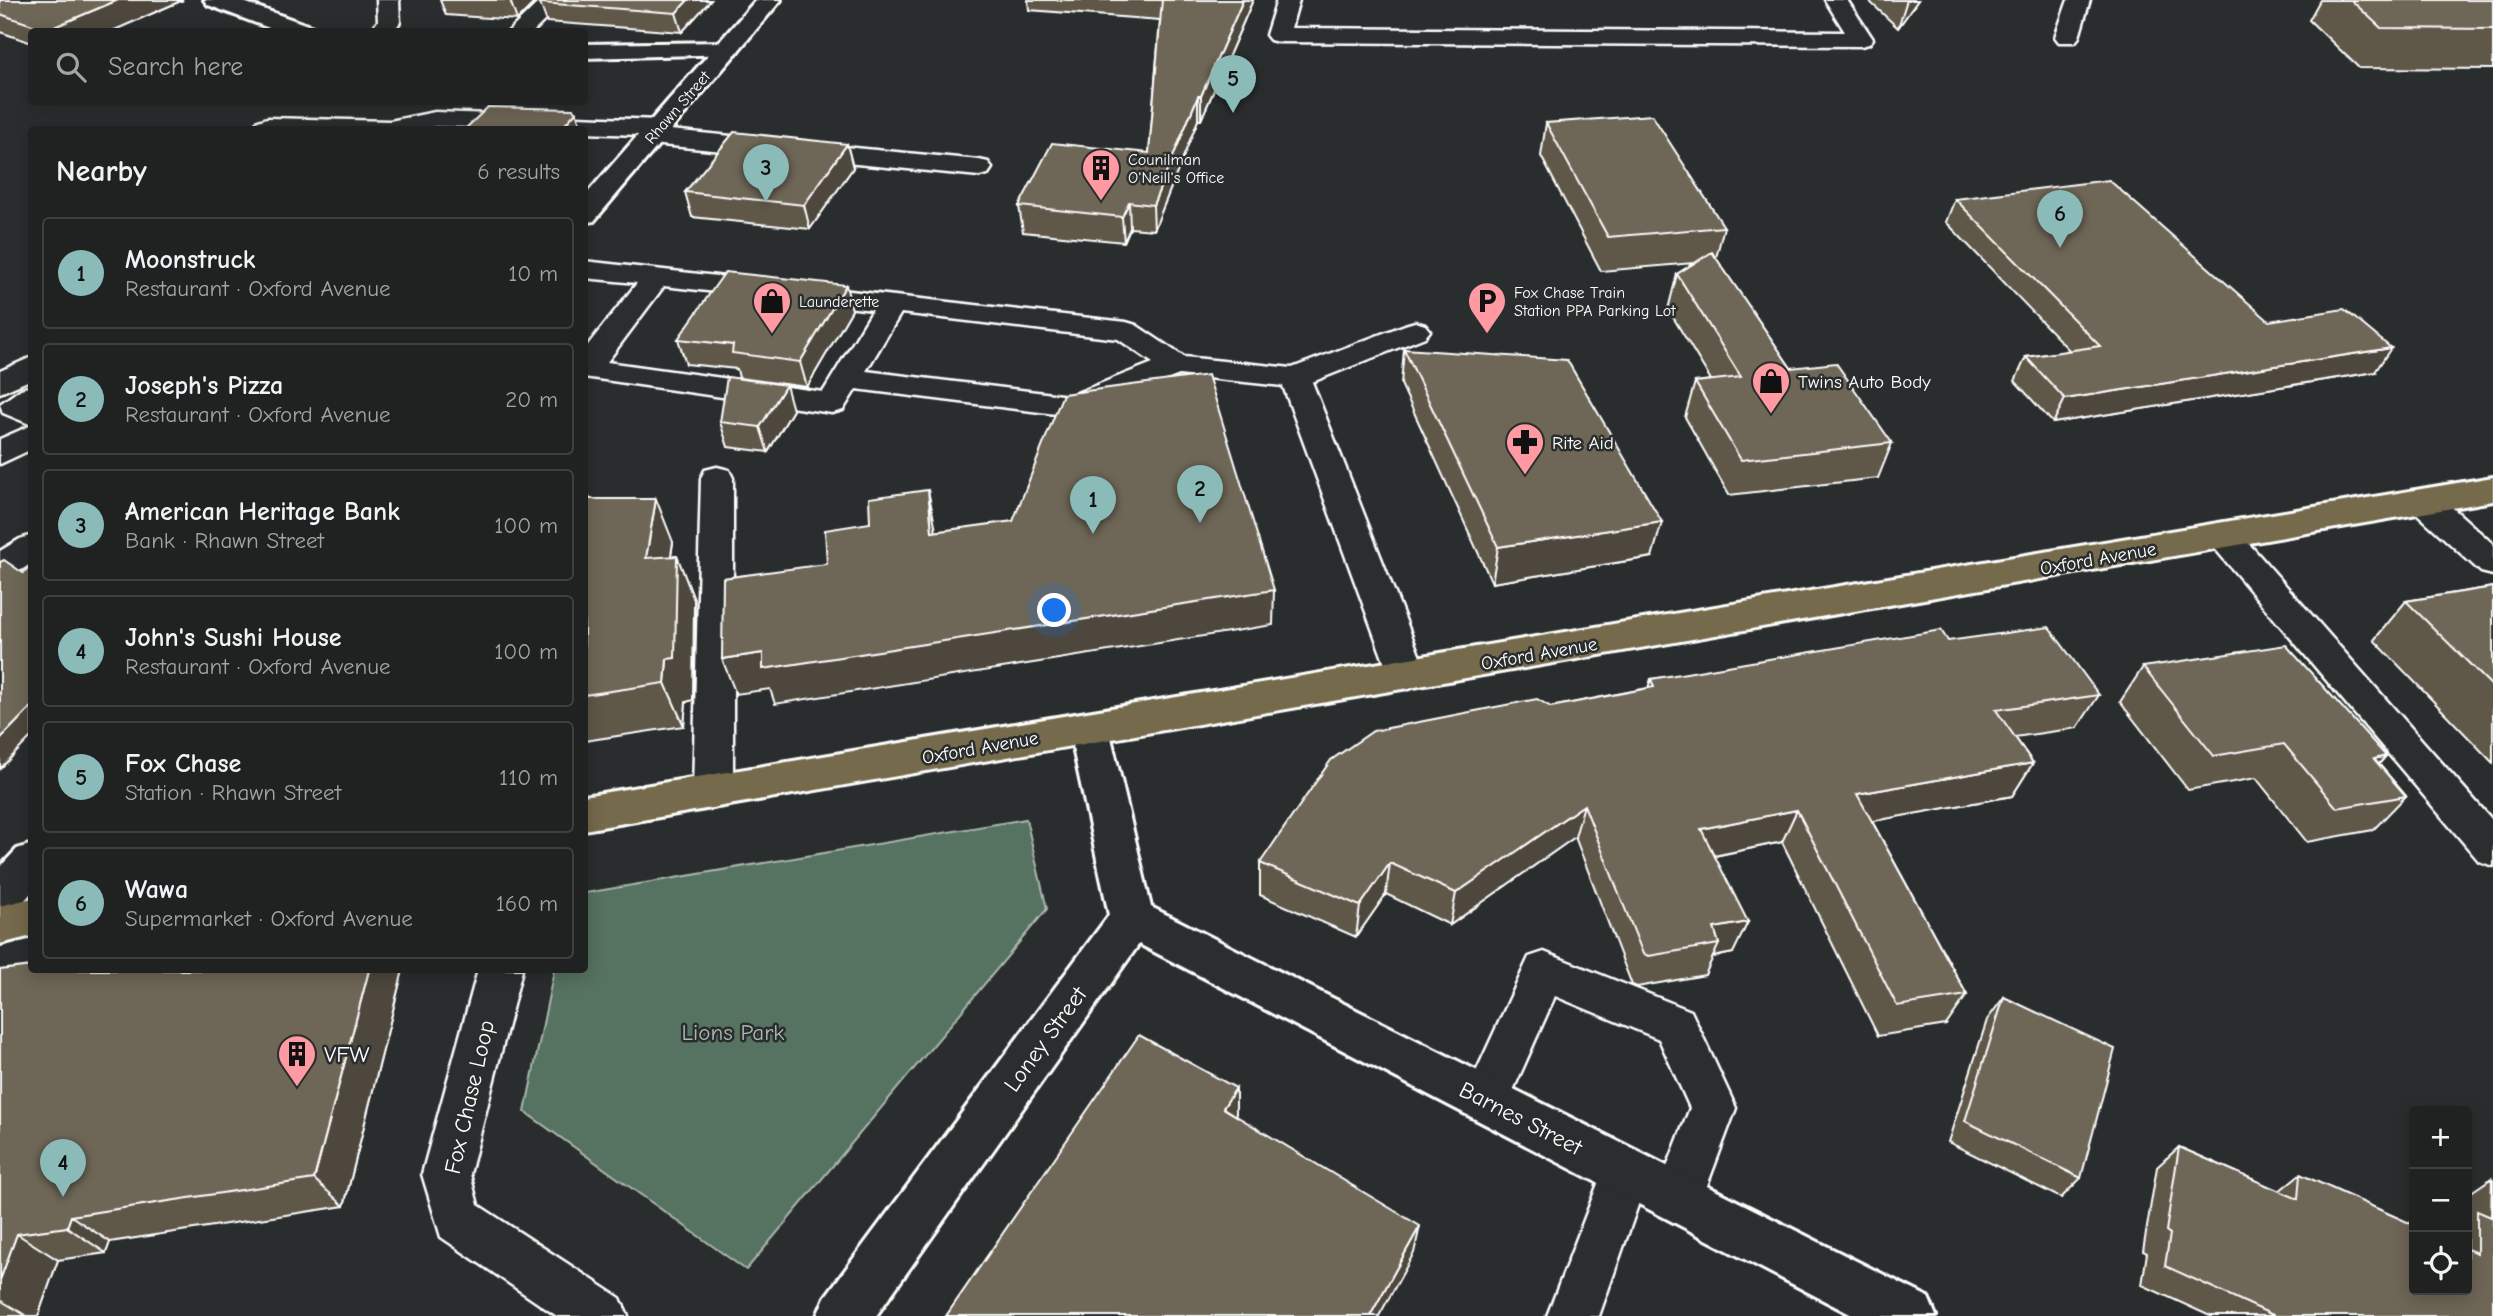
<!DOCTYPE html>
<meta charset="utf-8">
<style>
body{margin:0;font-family:"Comic Neue",sans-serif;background:#2d2f2f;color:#f1f3f6}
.controls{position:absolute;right:21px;bottom:21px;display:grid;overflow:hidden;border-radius:7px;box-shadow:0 4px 18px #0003}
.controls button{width:63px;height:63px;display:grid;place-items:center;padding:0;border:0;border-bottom:2px solid #3d3f40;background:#202222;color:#f1f3f6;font:35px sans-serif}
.you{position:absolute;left:1055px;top:611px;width:24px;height:24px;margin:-18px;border:5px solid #fff;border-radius:50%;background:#1a73e8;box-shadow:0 0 0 10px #1a73e833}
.badge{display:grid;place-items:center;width:46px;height:46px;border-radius:50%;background:#8bbbb9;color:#111;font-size:23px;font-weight:700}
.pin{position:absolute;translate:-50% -58px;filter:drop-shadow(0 2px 4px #0008)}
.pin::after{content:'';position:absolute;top:37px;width:24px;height:21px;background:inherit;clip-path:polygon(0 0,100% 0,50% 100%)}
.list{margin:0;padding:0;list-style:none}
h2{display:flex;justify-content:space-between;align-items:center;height:91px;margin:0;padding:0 28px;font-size:30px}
h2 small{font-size:23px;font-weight:400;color:#a2a4a5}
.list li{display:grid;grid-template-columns:46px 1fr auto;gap:21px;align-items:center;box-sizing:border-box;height:112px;margin:0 14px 14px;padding:0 14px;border:2px solid #3d3f40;border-radius:7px}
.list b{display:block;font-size:26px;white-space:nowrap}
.list p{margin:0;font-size:23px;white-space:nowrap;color:#a2a4a5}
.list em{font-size:23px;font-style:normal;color:#a2a4a5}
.icon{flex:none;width:38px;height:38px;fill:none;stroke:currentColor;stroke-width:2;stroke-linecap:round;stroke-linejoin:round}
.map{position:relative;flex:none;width:2493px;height:1316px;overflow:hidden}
.search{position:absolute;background:#202222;box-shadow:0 4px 18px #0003;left:28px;top:28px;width:560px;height:77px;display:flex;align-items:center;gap:18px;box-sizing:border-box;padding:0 24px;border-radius:7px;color:#a2a4a5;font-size:26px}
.panel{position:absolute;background:#202222;box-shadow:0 4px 18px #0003;left:28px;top:126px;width:560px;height:847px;border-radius:7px}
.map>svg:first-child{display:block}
.green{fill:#577260;stroke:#abb8b0;stroke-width:2}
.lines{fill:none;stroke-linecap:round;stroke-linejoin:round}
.lane-casing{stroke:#fff;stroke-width:5}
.street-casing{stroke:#fff;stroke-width:6}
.secondary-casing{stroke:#fff;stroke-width:6}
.primary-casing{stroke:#fff;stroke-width:6}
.lane{fill:#2a2d2e;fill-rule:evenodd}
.street{fill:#2a2d2e;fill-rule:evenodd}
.secondary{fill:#2a2d2e;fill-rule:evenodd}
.primary{fill:#746b4b;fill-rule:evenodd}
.wall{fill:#5f584a;stroke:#fff;stroke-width:2}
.shaded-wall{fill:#4d473c;stroke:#fff;stroke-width:2}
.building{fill:#6e6656;stroke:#fff;stroke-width:2}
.labels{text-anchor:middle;stroke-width:5;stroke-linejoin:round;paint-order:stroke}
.far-street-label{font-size:16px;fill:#fff;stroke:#2a2d2e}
.far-poi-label{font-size:16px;fill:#fff;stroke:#2a2d2e;text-anchor:start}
.poi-label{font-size:19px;fill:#fff;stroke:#2a2d2e;text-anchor:start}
.street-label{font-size:19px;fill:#fff;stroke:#2a2d2e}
.near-park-label{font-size:23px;fill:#abb8b0;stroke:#2a2d2e}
.near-street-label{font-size:23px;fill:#fff;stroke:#2a2d2e}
.near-poi-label{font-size:23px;fill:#fff;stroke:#2a2d2e;text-anchor:start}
</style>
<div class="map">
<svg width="2493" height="1316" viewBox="0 0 2493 1316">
<rect width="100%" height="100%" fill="#2a2d2e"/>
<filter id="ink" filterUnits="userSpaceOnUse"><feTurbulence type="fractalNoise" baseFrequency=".0143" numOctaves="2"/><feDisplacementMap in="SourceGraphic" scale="14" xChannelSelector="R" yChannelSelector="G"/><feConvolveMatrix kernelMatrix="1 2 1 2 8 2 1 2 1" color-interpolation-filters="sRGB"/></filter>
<g filter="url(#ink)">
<path class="green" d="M 1026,819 L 1047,909 L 746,1270 L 525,1112 L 554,970 L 584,970 L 585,893 Z"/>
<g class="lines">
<defs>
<g id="lane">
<path d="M 377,0 L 399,0 L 400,22 L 393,32 L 370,32 L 378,21 Z"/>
<path d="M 541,0 L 565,0 L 533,32 L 508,32 Z"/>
<path d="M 1277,0 L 1299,0 L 1291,28 L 1845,32 L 1825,0 L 1847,0 L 1873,39 L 1869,44 L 1861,46 L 1278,42 L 1270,40 L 1266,35 Z"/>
<path d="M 2068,0 L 2090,0 L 2079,37 L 2075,42 L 2059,42 L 2055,37 Z"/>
<path d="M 435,112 L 659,120 L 668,123 L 672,128 L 670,130 L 979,160 L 988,162 L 992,168 L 988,174 L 979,176 L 651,144 L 642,141 L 639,135 L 584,133 L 584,130 L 435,126 L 422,130 L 257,130 L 254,126 L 258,121 L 267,118 L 390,121 Z"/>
<path d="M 584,261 L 1126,322 L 1136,325 L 1184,357 L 1292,368 L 1405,325 L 1415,322 L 1425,325 L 1430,331 L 1425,337 L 1312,382 L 1427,675 L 1421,685 L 1408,689 L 1395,685 L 1389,675 L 1283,386 L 1179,375 L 1072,416 L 856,389 L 843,410 L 832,413 L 584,377 L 584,350 L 637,283 L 584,278 ZM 664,286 L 873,310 L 823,392 L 607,362 ZM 901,313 L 1118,339 L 1153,363 L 1069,396 L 866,371 Z"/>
<path d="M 32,357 L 32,379 L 0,393 L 0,371 Z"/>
<path d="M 32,386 L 32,425 L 3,413 L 0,404 L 21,389 Z"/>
<path d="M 32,425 L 32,449 L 0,464 L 0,439 Z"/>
<path d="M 717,467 L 729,470 L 733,478 L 733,792 L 727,803 L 713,808 L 699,803 L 693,792 L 701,478 L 705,470 Z"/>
<path d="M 2424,490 L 2436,493 L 2493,544 L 2493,575 L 2481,572 L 2412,509 L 2407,501 L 2412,493 Z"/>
<path d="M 2224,525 L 2236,529 L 2493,821 L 2493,866 L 2479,861 L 2212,545 L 2207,537 L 2212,529 Z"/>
<path d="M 32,535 L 32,563 L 12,576 L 0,579 L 0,551 L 20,539 Z"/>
<path d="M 1544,952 L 1691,1011 L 1736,1108 L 1696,1215 L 1679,1222 L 1662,1215 L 1655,1198 L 1690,1108 L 1659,1039 L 1555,996 L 1502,1115 L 1486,1122 L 1470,1115 L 1463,1100 L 1470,1085 L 1529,957 Z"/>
<path d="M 478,970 L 522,970 L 470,1174 L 478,1205 L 620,1298 L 628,1316 L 557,1316 L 441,1237 L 422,1174 Z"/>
<path d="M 1626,1148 L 1643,1155 L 1650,1171 L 1599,1316 L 1547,1316 L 1609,1155 Z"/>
</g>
<g id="street">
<path d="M 204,0 L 238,0 L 313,27 L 316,32 L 280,32 L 208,5 Z"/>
<path d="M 727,42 L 736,44 L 739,49 L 736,54 L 584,58 L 584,44 Z"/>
<path d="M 1089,713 L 1103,718 L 1109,729 L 1151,907 L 1928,1297 L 1936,1316 L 1854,1316 L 1139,944 L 876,1316 L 817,1316 L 825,1297 L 1109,915 L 1069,729 L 1075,718 Z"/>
</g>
<g id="secondary">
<path d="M 756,0 L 781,0 L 594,221 L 584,223 L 584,197 Z"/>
<path d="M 32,844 L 32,892 L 16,910 L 0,916 L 0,867 L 17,849 Z"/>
</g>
<g id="primary">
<path d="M 2493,477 L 2493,501 L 584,830 L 584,796 Z"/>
<path d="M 32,898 L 32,936 L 0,944 L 0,906 Z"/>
</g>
</defs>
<use href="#lane" class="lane-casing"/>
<use href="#street" class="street-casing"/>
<use href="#secondary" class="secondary-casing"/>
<use href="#primary" class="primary-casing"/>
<use href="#lane" class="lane"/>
<use href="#street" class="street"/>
<use href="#secondary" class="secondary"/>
<use href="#primary" class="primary"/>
</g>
<g class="wall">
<path d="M 0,0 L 183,0 L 110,32 L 32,32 L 32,43 L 0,32 Z"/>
<path d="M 440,0 L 537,0 L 517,20 L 446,15 Z"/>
<path d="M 711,0 L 682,32 L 547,22 L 540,3 Z"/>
<path d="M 1028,0 L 1253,0 L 1201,120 L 1198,120 L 1154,230 L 1130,228 L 1124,242 L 1023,232 L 1019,206 L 1149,153 L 1160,20 L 1029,10 Z"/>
<path d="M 1868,0 L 1918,0 L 1898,28 Z"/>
<path d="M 2320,0 L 2493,0 L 2493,69 L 2359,68 L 2309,20 Z"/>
<path d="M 1546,123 L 1724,227 L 1716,258 L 1791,368 L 1892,443 L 1878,478 L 1729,495 L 1685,417 L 1695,382 L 1711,380 L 1668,309 L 1677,274 L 1694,263 L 1601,271 L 1541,156 Z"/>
<path d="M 847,144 L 853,168 L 810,229 L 692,217 L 685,192 Z"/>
<path d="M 1955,199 L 2269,321 L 2375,372 L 2053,423 L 2015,381 L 2026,357 L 2070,351 L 1946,222 Z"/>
<path d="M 852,310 L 807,387 L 739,378 L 737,369 L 686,364 L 678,339 Z"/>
<path d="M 1404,349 L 1652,557 L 1492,583 L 1401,384 Z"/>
<path d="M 793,410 L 768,452 L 728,447 L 720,422 Z"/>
<path d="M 584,487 L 590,499 L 673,542 L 671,557 L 677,556 L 694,600 L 693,700 L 686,702 L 684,726 L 584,741 Z"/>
<path d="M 2493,587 L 2493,763 L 2374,640 L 2406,601 Z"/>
<path d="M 1948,641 L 2099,695 L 2077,728 L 2015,737 L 2033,763 L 2012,796 L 1872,821 L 1967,995 L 1946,1025 L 1878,1036 L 1782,842 L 1715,856 L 1733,953 L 1713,957 L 1705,975 L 1637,987 L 1632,985 L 1575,837 L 1450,925 L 1386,894 L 1356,937 L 1260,895 L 1260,863 L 1551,707 L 1648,688 L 1651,679 Z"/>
<path d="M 2143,667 L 2386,756 L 2379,764 L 2406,796 L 2373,830 L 2307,842 L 2256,778 L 2188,790 L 2120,702 Z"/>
<path d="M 0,970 L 403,970 L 344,1206 L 110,1242 L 106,1253 L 58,1260 L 38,1316 L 0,1316 Z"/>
<path d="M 2004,997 L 2081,1178 L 2061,1198 L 1948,1142 L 1987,1020 Z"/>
<path d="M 2179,1147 L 2279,1191 L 2300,1174 L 2467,1290 L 2467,1195 L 2492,1178 L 2493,1316 L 2210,1316 L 2142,1285 L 2147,1253 L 2143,1251 L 2157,1167 Z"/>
</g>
<g class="shaded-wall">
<path d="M 118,0 L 183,0 L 110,32 L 48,32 L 47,30 Z"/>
<path d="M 510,0 L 537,0 L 517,20 Z"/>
<path d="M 688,0 L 711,0 L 682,32 L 676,13 Z"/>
<path d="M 1243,0 L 1253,0 L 1201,120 L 1201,96 Z"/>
<path d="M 1907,0 L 1918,0 L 1898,28 Z"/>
<path d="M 1198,96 L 1198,120 L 1154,230 L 1153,205 Z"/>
<path d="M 576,112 L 583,130 L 560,130 Z"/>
<path d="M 847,144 L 853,168 L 810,229 L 804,205 Z"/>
<path d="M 1129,202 L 1130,228 L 1124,242 L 1122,217 Z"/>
<path d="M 846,285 L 852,310 L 807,387 L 800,362 Z"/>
<path d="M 2391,348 L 2375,372 L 2053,423 L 2065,399 Z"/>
<path d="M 786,385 L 793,410 L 768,452 L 760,427 Z"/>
<path d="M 584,487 L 603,530 L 584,506 Z"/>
<path d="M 928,490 L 935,525 L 939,567 L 932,532 Z"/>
<path d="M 656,499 L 673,542 L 664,602 L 646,558 Z"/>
<path d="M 1662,522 L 1652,557 L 1492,583 L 1498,547 Z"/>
<path d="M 677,556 L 694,600 L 693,700 L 686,702 L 684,726 L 665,683 Z"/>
<path d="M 1274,590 L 1273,625 L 775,704 L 770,689 L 736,694 L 722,659 L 763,653 Z"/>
<path d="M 32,706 L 32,736 L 0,769 L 0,739 Z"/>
<path d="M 2386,756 L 2355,791 L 2374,759 Z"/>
<path d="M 2033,763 L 2012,796 L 1841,827 L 1857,794 Z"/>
<path d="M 1584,805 L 1575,837 L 1450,925 L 1456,893 Z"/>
<path d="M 1797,810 L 1782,842 L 1689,861 L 1701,829 Z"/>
<path d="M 1390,863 L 1386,894 L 1356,937 L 1360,906 Z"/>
<path d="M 1748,922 L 1733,953 L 1713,957 L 1719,944 L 1714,928 Z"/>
<path d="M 369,970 L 403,970 L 344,1206 L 314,1179 Z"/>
<path d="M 1236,1088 L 1236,1118 L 1223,1108 Z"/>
<path d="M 71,1216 L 110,1242 L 106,1253 L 67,1227 Z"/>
<path d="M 1420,1226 L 1414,1253 L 1379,1316 L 1370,1316 Z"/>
<path d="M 17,1234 L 58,1260 L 38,1316 L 27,1316 L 0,1300 L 0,1280 Z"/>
</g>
<g class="building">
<path d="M 0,0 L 118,0 L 47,30 L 0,14 Z"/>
<path d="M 543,0 L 688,0 L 676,13 L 540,3 Z"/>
<path d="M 1162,0 L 1243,0 L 1201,96 L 1198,96 L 1153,205 L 1129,202 L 1122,217 L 1019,206 L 1052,143 L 1149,153 Z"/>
<path d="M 2351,0 L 2493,0 L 2493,29 L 2381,28 Z"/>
<path d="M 488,107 L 573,109 L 576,112 L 560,130 L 464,130 Z"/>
<path d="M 1652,115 L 1724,227 L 1608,237 L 1546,123 Z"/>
<path d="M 734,132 L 847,144 L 804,205 L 685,192 Z"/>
<path d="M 2109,180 L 2269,321 L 2344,309 L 2391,348 L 2065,399 L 2026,357 L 2100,346 L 1955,199 Z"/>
<path d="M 1712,252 L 1791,368 L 1836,363 L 1892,443 L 1741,460 L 1695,382 L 1741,377 L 1677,274 Z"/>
<path d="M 725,272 L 846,285 L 800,362 L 732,353 L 733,345 L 678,339 Z"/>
<path d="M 1404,349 L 1567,360 L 1662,522 L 1498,547 Z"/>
<path d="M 1208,375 L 1274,590 L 763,669 L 763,653 L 722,659 L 723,578 L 827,564 L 825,530 L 870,523 L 869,498 L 928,490 L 932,532 L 1013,521 L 1063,394 Z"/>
<path d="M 727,377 L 786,385 L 760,427 L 720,422 Z"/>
<path d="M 584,499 L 656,499 L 646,558 L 677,556 L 675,658 L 667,659 L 665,683 L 584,695 Z"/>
<path d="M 4,560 L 23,573 L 32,564 L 32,706 L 0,739 L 0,562 Z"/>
<path d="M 2493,587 L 2493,687 L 2406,601 Z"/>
<path d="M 2049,627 L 2099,695 L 1996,710 L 2033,763 L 1857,794 L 1967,995 L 1897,1006 L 1797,810 L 1701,829 L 1748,922 L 1714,928 L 1719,944 L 1649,956 L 1643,954 L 1584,805 L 1456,893 L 1390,863 L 1360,906 L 1260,863 L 1331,760 L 1373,731 L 1537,699 L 1551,707 L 1654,687 L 1651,679 L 1941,630 L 1948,641 Z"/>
<path d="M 2286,645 L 2386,756 L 2374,759 L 2406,796 L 2337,808 L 2284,744 L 2214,756 L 2143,667 Z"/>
<path d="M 32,966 L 32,970 L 369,970 L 314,1179 L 71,1216 L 67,1227 L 17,1234 L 0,1280 L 0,970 Z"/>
<path d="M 2004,997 L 2115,1049 L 2081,1178 L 1965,1121 Z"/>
<path d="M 1139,1035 L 1236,1088 L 1223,1108 L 1420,1226 L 1370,1316 L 946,1316 Z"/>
<path d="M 2179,1147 L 2298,1199 L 2300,1174 L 2414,1225 L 2414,1290 L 2467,1290 L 2467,1249 L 2477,1253 L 2477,1211 L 2491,1217 L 2492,1178 L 2493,1179 L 2493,1316 L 2275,1316 L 2165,1266 L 2170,1234 L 2166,1231 Z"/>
</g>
</g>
<defs>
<symbol id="building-pin" viewBox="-11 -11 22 30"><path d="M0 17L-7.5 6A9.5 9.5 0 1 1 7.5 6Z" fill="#ff9aa2" stroke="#2a2d2e"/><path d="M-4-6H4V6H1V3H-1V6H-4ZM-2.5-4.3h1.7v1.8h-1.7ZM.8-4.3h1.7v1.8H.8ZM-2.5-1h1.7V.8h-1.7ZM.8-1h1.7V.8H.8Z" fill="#111"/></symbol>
<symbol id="shop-pin" viewBox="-11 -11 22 30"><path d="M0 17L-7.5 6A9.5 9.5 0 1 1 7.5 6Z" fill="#ff9aa2" stroke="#2a2d2e"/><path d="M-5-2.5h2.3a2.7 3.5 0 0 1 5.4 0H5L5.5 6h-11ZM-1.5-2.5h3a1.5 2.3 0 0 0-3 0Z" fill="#111"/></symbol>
<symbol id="parking-pin" viewBox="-11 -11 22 30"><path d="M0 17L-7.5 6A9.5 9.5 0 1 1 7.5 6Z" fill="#ff9aa2" stroke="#2a2d2e"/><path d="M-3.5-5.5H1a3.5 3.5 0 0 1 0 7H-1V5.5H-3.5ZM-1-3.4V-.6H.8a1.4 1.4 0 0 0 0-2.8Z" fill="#111"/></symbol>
<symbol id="pharmacy-pin" viewBox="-11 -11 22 30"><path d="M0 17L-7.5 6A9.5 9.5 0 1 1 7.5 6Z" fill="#ff9aa2" stroke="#2a2d2e"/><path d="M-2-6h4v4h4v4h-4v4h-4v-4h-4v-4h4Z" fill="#111"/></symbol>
</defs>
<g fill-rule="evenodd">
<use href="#building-pin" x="1079" y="146" width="44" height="60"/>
<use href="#shop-pin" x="750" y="279" width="44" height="60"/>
<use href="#parking-pin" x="1465" y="279" width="44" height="60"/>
<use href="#shop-pin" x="1749" y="359" width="44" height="60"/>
<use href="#pharmacy-pin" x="1503" y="420" width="44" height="60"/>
<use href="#building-pin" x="275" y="1032" width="44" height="60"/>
</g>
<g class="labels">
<g class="far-street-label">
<text transform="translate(677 107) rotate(-49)" y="6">Rhawn Street</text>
</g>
<g class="far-poi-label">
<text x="1128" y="165">Counilman<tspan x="1128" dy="18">O'Neill's Office</tspan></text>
<text x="1514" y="298">Fox Chase Train<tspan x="1514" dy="18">Station PPA Parking Lot</tspan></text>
<text x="799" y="307">Launderette</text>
</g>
<g class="poi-label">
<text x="1798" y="388">Twins Auto Body</text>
<text x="1552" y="449">Rite Aid</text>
</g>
<g class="street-label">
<text transform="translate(2098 558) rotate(-10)" y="7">Oxford Avenue</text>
<text transform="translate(1539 653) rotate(-10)" y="7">Oxford Avenue</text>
<text transform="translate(980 747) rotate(-10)" y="7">Oxford Avenue</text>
</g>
<g class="near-park-label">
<text x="733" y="1040">Lions Park</text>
</g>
<g class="near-street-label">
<text transform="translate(1045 1039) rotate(-54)" y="8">Loney Street</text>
<text transform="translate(469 1097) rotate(-77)" y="8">Fox Chase Loop</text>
<text transform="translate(1521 1118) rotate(27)" y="8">Barnes Street</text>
</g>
<g class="near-poi-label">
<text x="324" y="1062">VFW</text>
</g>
</g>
</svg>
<div class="controls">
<button>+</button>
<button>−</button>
<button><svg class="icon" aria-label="locate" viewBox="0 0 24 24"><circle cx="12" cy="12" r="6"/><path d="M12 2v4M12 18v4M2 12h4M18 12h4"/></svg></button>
</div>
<div class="you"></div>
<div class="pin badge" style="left:1093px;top:534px">1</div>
<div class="pin badge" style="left:1200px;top:523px">2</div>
<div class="pin badge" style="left:766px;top:202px">3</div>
<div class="pin badge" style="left:63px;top:1197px">4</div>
<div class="pin badge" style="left:1233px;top:113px">5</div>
<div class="pin badge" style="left:2060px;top:248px">6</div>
<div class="search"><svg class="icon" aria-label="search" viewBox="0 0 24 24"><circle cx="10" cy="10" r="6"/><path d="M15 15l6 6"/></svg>Search here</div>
<section class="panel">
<h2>Nearby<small>6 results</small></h2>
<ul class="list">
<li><span class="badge">1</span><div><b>Moonstruck</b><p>Restaurant · Oxford Avenue</p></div><em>10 m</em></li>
<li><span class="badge">2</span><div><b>Joseph's Pizza</b><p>Restaurant · Oxford Avenue</p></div><em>20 m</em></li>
<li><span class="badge">3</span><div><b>American Heritage Bank</b><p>Bank · Rhawn Street</p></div><em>100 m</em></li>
<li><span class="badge">4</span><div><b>John's Sushi House</b><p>Restaurant · Oxford Avenue</p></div><em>100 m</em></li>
<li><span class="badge">5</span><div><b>Fox Chase</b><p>Station · Rhawn Street</p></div><em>110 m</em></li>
<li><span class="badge">6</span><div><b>Wawa</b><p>Supermarket · Oxford Avenue</p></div><em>160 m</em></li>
</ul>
</section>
</div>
